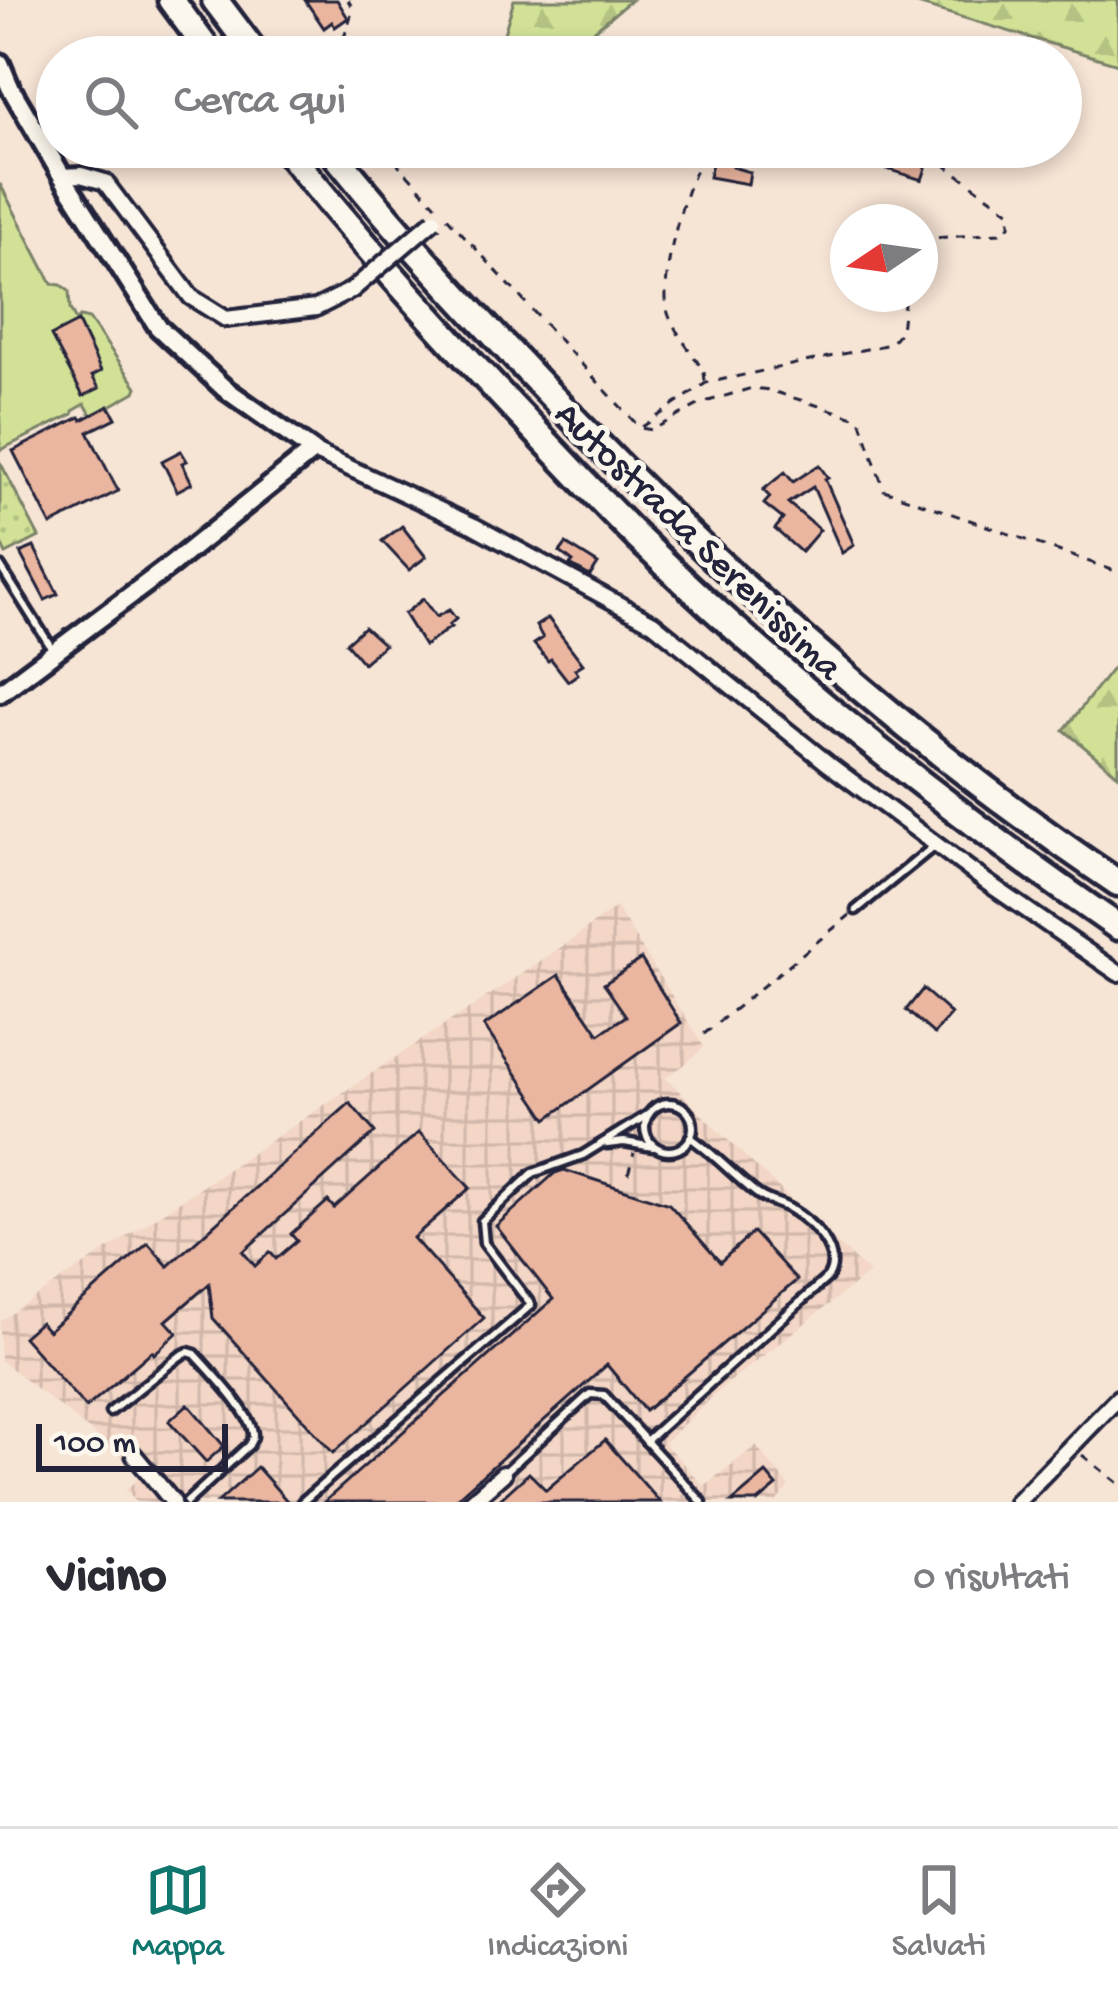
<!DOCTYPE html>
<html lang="it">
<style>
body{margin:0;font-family:"Gochi Hand",sans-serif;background:#f2f2f3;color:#2b2b33}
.compass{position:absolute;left:830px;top:204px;width:108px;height:108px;border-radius:50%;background:#fff;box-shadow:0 6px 18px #0003;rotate:257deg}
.scale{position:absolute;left:36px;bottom:30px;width:192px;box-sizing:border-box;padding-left:12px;border:6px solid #22223b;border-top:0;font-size:33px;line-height:42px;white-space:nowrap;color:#22223b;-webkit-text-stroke:9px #fbf7ec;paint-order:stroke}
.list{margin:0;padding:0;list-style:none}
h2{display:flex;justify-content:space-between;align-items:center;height:156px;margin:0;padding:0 48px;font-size:51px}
h2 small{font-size:39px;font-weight:400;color:#7c7c81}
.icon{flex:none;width:66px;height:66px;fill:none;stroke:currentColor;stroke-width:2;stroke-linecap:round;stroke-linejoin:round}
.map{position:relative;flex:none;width:1118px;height:1502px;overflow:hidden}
.search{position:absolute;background:#fff;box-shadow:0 6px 18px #0003;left:36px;right:36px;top:36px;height:132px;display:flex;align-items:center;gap:30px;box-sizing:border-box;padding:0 42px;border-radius:66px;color:#7c7c81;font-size:45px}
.sheet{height:324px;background:#fff}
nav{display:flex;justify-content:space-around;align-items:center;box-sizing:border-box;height:168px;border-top:3px solid #e1e1e2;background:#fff;font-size:33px;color:#7c7c81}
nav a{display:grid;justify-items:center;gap:6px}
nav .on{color:#0f766e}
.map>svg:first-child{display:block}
.industrial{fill:url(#industrial-grid)}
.grass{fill:url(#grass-dots);stroke:#7a8268;stroke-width:3}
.forest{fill:url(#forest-firs);stroke:#7a8268;stroke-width:3}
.pitch{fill:#d1e296;stroke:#7a8268;stroke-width:3}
.building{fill:#ebb69f;stroke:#22223b;stroke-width:3}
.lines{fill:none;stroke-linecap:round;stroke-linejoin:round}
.service-casing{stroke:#22223b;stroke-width:15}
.minor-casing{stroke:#22223b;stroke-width:22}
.tertiary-casing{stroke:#22223b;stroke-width:26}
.motorway-casing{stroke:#22223b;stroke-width:33}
.path{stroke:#22223b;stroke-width:3;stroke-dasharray:9 9;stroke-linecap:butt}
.service{stroke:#fbf7ec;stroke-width:6}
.minor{stroke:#fbf7ec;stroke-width:14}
.tertiary{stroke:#fbf7ec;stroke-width:16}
.motorway{stroke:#fbf7ec;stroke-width:24}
.minor-bridge-casing{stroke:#22223b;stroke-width:22;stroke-linecap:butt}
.minor-bridge{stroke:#fbf7ec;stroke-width:14}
.labels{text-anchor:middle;stroke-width:10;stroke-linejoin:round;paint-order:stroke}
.street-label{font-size:39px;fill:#22223b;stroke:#fbf7ec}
</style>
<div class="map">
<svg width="1118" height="1502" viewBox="0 0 1118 1502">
<defs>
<pattern id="industrial-grid" width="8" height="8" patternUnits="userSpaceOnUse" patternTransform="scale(3)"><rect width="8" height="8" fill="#f3d6c5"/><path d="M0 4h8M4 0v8" fill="none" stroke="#d0b7aa"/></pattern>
<pattern id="grass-dots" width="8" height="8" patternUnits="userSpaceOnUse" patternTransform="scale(3)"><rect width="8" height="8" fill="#d1e296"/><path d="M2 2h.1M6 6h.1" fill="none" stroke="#b3c282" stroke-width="1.8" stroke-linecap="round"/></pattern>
<pattern id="forest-firs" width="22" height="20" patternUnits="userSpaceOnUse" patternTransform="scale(3)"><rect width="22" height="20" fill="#d1e296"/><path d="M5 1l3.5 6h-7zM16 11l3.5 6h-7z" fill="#b3c282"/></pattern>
</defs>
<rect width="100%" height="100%" fill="#f6e4d5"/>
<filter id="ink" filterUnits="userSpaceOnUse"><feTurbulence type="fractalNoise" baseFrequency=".00833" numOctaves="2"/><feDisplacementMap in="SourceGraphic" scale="24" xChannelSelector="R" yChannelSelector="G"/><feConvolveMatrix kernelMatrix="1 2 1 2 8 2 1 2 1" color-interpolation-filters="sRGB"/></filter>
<g filter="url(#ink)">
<path class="industrial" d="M 616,907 L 704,1047 L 683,1066 L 665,1077 L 713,1126 L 869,1273 L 722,1388 L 664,1443 L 704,1486 L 756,1446 L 789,1486 L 776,1502 L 136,1502 L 126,1489 L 145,1474 L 0,1360 L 0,1321 L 566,944 Z"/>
<path class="grass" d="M 0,462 L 39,537 L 6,554 L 0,542 Z"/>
<g class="forest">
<path d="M 514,0 L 631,0 L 562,57 L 497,57 Z"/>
<path d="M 904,0 L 1118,0 L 1118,64 Z"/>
<path d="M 1118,661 L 1118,775 L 1064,730 Z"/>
</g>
<path class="pitch" d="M 0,184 L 52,284 L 61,285 L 69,291 L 70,309 L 76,321 L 80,317 L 89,319 L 137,387 L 135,392 L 110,406 L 116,418 L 98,427 L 85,404 L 73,411 L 73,414 L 0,450 Z"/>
<g class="building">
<path d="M 305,0 L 337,0 L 348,18 L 335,27 L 332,22 L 324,28 Z"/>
<path d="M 890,152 L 927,165 L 922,180 L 884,168 Z"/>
<path d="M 714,154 L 734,159 L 732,167 L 750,172 L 748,184 L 709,177 Z"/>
<path d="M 78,322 L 101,371 L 92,376 L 99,388 L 83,396 L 51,336 Z"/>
<path d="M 109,406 L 116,418 L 88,432 L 118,491 L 51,525 L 13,451 L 80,417 L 82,420 Z"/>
<path d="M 181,451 L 187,461 L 182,463 L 192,483 L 177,491 L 162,461 Z"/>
<path d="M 819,465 L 828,478 L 825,479 L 854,545 L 842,553 L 813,487 L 788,503 L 820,530 L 801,552 L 775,529 L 783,519 L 764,504 L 770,497 L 763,490 L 785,472 L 793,482 Z"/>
<path d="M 402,526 L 426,557 L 409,570 L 382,541 Z"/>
<path d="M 566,544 L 598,564 L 590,576 L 570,565 L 573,562 L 560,552 Z"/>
<path d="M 34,547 L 58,594 L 45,600 L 20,553 Z"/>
<path d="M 423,599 L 436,617 L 449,610 L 456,619 L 449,625 L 451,627 L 424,646 L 404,614 Z"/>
<path d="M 548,618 L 583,664 L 575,669 L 578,674 L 568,681 L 551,659 L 548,661 L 534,644 L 543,638 L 536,626 Z"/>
<path d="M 364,627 L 384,645 L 363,663 L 346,643 Z"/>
<path d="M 641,959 L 681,1023 L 547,1119 L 484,1026 L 559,975 L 599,1034 L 626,1016 L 604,984 Z"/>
<path d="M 923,989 L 951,1014 L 934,1034 L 906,1010 Z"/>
<path d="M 350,1103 L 375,1132 L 243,1252 L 255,1266 L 270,1252 L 276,1259 L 297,1241 L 291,1234 L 328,1201 L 334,1208 L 419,1132 L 470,1188 L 413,1238 L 484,1318 L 333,1453 L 213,1318 L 209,1284 L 166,1321 L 177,1333 L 154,1354 L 152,1351 L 86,1408 L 23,1337 L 40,1322 L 48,1331 L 148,1243 L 168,1266 Z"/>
<path d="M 564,1170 L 669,1204 L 720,1262 L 753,1232 L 797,1280 L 645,1411 L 607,1365 L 452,1502 L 324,1502 L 553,1299 L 496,1226 L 555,1173 Z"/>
<path d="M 188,1404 L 224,1446 L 206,1462 L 169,1421 Z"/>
<path d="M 605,1440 L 660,1502 L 497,1502 L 529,1473 L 546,1490 Z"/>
<path d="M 257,1467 L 288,1502 L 218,1502 Z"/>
<path d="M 766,1473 L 777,1486 L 758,1502 L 732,1502 Z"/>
</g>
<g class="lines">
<defs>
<g id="service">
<path d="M 0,566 L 53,650"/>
<path d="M 856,910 L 933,847"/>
<circle cx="669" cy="1127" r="24"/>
<path d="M 607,1144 L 624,1142 L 653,1147"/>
<path d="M 110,1412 L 180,1356 L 188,1352 L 195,1354 C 209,1370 254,1415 253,1436 C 253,1439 250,1442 249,1445 L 187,1502"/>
<path d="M 646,1441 L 828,1277 C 843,1251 812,1222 790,1209 C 779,1202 767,1202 756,1193 C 733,1175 714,1154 690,1137"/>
<path d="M 506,1471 L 590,1394 L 604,1395 L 702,1502"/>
<path d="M 302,1502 L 531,1305 L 484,1243 L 482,1221 L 533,1173 L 583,1155 L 649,1114"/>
</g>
<g id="minor">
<path d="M 62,176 L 81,175 L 105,182 L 191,297 L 226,319 L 316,308 L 352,290"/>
<path d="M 313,451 L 474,526 L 653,623 L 831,766 L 985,881 L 1118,973"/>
<path d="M 134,1455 L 173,1502"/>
<path d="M 471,1502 L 503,1474"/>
<path d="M 1017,1502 L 1118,1398"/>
</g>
<path id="tertiary" d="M 0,63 L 10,87 L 62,176 L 158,327 L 225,389 L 313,451 L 171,565 L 0,693"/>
<g id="motorway">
<path d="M 171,0 L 213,57"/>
<path d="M 215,0 L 258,57"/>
<path d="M 284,147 C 360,242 441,332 525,420 C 562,459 599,499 638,538 C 786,682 948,810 1118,927"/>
<path d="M 329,147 C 395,230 468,308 541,385 C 716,570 906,741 1118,883"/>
</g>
</defs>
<use href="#service" class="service-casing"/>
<use href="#minor" class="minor-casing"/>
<use href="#tertiary" class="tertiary-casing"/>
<use href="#motorway" class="motorway-casing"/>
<g class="path">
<path d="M 338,57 L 353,9 L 348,0"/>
<path d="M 382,147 L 436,205"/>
<path d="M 713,147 C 765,158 781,179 832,147"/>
<path d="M 447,217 L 640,428 L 652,430 L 702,403 L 752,388 L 769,390 L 860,419 L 884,490 L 1118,572"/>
<path d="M 920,239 L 1000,233 L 1010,226 L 1010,212 L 926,151"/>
<path d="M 705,381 L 704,372 C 693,354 677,335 669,316 C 656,285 687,170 710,147"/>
<path d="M 642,427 L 706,383 L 890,344 L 901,331 L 905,294"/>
<path d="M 704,1034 L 850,915"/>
<path d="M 628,1174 L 634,1153"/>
<path d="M 1082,1455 L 1118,1483"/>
</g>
<use href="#service" class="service"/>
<use href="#minor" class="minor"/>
<use href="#tertiary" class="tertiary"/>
<use href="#motorway" class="motorway"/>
<defs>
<path id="minor-bridge" d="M 352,290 L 434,220"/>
</defs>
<use href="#minor-bridge" class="minor-bridge-casing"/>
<use href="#minor-bridge" class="minor-bridge"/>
</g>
</g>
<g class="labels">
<g class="street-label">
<text transform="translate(701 538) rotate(44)" y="14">Autostrada Serenissima</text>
</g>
</g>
</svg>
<svg class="compass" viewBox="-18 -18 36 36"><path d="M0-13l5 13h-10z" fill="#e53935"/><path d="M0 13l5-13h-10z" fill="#7c7c81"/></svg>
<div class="scale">100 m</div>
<div class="search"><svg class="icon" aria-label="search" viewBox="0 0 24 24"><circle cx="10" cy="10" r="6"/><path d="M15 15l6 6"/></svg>Cerca qui</div>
</div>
<section class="sheet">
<h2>Vicino<small>0 risultati</small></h2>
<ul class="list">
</ul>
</section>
<nav>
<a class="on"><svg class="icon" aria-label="map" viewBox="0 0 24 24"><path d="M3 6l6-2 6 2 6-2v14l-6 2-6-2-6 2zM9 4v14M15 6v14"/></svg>Mappa</a>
<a><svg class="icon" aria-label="directions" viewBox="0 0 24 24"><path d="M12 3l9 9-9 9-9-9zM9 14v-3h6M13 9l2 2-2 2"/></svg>Indicazioni</a>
<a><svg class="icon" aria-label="saved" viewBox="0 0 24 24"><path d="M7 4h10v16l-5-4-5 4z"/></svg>Salvati</a>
</nav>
